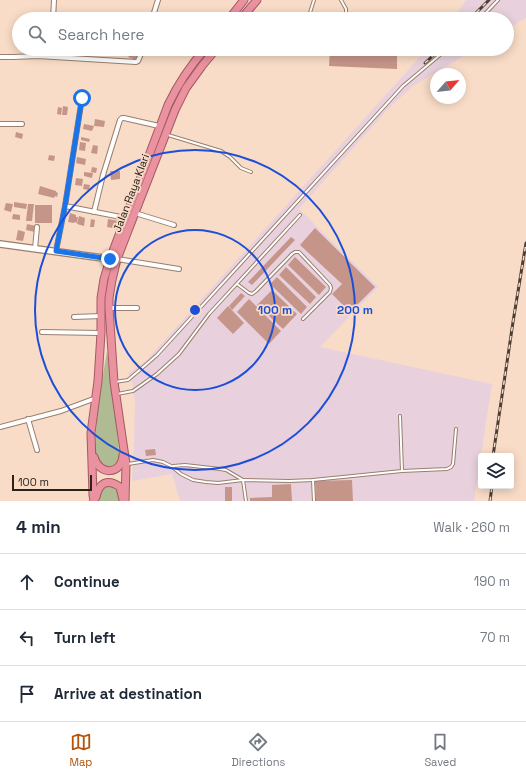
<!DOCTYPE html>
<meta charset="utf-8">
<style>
body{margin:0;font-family:"Space Grotesk",sans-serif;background:#f6f6f7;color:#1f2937}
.controls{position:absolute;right:12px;bottom:12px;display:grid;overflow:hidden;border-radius:4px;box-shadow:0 2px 10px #0003}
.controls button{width:36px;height:36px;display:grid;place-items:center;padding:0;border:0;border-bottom:1px solid #e0e1e3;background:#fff;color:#1f2937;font:20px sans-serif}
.compass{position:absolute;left:430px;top:68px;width:36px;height:36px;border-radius:50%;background:#fff;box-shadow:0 2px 10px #0003;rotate:62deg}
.scale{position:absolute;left:12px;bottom:10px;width:80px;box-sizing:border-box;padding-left:4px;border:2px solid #2c221a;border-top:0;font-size:11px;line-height:14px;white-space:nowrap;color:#2c221a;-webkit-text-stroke:3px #f8dcc7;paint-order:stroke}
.stop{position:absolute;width:12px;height:12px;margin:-9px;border:3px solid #1a73e8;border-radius:50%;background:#fff}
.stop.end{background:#1a73e8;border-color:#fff;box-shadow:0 1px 4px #0008}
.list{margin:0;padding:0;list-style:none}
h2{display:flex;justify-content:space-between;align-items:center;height:52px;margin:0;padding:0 16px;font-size:17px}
h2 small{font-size:13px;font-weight:400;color:#747a83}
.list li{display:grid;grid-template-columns:26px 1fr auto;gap:12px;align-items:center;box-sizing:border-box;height:56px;padding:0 16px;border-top:1px solid #e0e1e3}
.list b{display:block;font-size:15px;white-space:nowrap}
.list em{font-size:13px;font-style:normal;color:#747a83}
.icon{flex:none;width:22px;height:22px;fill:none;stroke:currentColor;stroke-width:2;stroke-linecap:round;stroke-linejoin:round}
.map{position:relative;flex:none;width:526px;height:501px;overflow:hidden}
.search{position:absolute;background:#fff;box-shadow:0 2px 10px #0003;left:12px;right:12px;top:12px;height:44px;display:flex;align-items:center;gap:10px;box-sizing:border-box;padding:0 14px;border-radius:22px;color:#747a83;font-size:15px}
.sheet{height:220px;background:#fff}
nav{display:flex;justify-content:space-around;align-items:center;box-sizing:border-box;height:56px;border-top:1px solid #e0e1e3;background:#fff;font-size:11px;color:#747a83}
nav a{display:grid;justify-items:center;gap:2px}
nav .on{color:#b45309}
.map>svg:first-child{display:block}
.industrial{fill:#e8d1dc}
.green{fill:#b0ba93}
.building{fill:#c6958a}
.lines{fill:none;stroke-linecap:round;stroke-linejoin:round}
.service-casing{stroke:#997f6c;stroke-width:4}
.minor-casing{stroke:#997f6c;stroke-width:6}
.tertiary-casing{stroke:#997f6c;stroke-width:8}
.trunk-casing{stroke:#a45962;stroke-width:9}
.service{stroke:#fff;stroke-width:2}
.minor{stroke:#fff;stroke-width:4}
.tertiary{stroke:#fff;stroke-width:5.5}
.trunk{stroke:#ea92a0;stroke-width:7}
.rail-casing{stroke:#4b3e34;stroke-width:3}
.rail{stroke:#f8dcc7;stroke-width:1.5;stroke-dasharray:4.5;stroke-linecap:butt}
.route{stroke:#1a73e8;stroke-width:5}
.ring{fill:none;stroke:#1d4ed8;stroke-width:2}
.labels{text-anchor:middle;stroke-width:3.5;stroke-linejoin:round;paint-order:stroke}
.street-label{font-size:11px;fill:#2c221a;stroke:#f8dcc7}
.centre{fill:#1d4ed8;stroke:#f8dcc7;stroke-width:2}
.ring-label{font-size:12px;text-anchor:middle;font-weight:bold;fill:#1d4ed8;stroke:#f8dcc7;stroke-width:3.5;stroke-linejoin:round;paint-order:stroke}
</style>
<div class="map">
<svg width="526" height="501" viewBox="0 0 526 501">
<rect width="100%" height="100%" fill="#f8dcc7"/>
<g class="industrial">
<path d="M 466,0 L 526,0 L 526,18 L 507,29 L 507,19 L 453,19 Z"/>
<path d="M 427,49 L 475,49 L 413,86 L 390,107 L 299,209 L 378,287 L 320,347 L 492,384 L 474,501 L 180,501 L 172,474 L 132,481 L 134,442 L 135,402 L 132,382 L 128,373 L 144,363 L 154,352 Z"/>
</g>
<g class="green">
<path d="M 107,351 L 114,401 L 120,460 L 117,466 L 106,469 L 95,457 C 95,421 101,386 107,351 Z"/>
<path d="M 109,484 L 117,488 L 122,501 L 96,501 L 102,488 Z"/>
</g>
<g class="building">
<path d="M 269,13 L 283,19 L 266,19 Z"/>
<path d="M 126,49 L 130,49 L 129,51 L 138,54 L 136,60 L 128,57 L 129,56 L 124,54 Z"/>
<path d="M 277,49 L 290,49 L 288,53 Z"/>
<path d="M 330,49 L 397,49 L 397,69 L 329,66 Z"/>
<path d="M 63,106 L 68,107 L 67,115 L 62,115 Z"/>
<path d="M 58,107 L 62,108 L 61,115 L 57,114 Z"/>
<path d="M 95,119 L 105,121 L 104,127 L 94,126 Z"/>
<path d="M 84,124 L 94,126 L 92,131 L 83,129 Z"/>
<path d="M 16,132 L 23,134 L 22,139 L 15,137 Z"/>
<path d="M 81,137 L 90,139 L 89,142 L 81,140 Z"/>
<path d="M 80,142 L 86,143 L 85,151 L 79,150 Z"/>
<path d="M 93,145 L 98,146 L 97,154 L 91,153 Z"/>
<path d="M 49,155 L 55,156 L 54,161 L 48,160 Z"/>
<path d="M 77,157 L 86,159 L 85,165 L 76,163 Z"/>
<path d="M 92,167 L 97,168 L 96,173 L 91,172 Z"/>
<path d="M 110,171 L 120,171 L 120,179 L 111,180 Z"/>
<path d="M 84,172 L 93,173 L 92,178 L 84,176 Z"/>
<path d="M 76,178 L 83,179 L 82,186 L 75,185 Z"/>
<path d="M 84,184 L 90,185 L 89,190 L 83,189 Z"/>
<path d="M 40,186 L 56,191 L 56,192 L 58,193 L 57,197 L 55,196 L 54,198 L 38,194 Z"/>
<path d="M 14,202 L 27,204 L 26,209 L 14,207 Z"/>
<path d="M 6,203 L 13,204 L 11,212 L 4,210 Z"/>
<path d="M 28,204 L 34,204 L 32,221 L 26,221 Z"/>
<rect x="35" y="205" width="17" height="18"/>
<path d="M 70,213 L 76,215 L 76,217 L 78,217 L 77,223 L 75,222 L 74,223 L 68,222 Z"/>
<path d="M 13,214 L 20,215 L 20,220 L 12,219 Z"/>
<path d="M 79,216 L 85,218 L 84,226 L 77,224 Z"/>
<path d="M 91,219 L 95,220 L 94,227 L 90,227 Z"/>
<path d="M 108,219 L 119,221 L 117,229 L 107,227 Z"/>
<path d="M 27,224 L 36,226 L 35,232 L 26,230 Z"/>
<path d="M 315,228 L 375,287 L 350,312 L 332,294 L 342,284 L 300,245 Z"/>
<path d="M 18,230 L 25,232 L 23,241 L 16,240 Z"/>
<path d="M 291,237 L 295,240 L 252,285 L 248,282 Z"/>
<path d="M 295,257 L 326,287 L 319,295 L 288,265 Z"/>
<path d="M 286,267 L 316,297 L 310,304 L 279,275 Z"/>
<path d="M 277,277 L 307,307 L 301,314 L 270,284 Z"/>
<path d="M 272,290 L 297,314 L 283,329 L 257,305 Z"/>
<path d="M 241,293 L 245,296 L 232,310 L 229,306 Z"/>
<path d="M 249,299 L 281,331 L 269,344 L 237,312 Z"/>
<path d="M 228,306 L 244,323 L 233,334 L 217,318 Z"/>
<path d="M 155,449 L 156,455 L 146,456 L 145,450 Z"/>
<path d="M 352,480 L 353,501 L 316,501 L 315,481 Z"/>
<path d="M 291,484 L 292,501 L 250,501 L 250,498 L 272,497 L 272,485 Z"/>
<rect x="225" y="487" width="7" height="14"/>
</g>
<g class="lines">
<defs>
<g id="service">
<path d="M 341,0 L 346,9 L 346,19"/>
<path d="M 308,19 L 314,0"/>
<path d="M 480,19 L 498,0"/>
<path d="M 298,53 L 299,49"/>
<path d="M 168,135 L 221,151 L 230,157 L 241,168 L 251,172"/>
<path d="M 237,284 L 249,293 L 252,294 L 256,291 L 292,254 L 295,252 L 299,252 L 330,285 L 331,288 L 330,292 L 303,319"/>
<path d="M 115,382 L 128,380 L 149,362 L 157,355 L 403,86 L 447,49"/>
<path d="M 117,394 L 133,391 L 157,374 L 179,354 L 209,314 L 300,215"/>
<path d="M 400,416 L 402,471"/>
<path d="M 128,464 L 153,460 L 163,462 L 171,466 L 181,474 L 193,480 L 206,482 L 218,483 L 243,480 L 289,481 L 313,480 L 402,471 L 447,469 L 451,467 L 453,464 L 456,429"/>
<path d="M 173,466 L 185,465 L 220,469 L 226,470 L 243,480 L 246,501"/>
<path d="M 313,480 L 314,501"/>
</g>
<g id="minor">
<path d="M 53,19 L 54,0"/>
<path d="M 152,19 L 158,0"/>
<path d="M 0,57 L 13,57 L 38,56 L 136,62 L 138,61 L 143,49"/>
<path d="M 0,124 L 22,124"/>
<path d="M 65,206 L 126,218"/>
<path d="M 94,212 L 103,175 L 120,120 L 122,118 L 124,118 L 159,126"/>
<path d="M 135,213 L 174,225"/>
<path d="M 35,249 L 37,227"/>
<path d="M 56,251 L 65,206 L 82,98"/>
<path d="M 117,259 L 179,269"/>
<path d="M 109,308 L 137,308"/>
<path d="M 74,317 L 101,316"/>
<path d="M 42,332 L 101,333"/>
<path d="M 28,419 L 37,450"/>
<path d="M 0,427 L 61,411 L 96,398"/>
</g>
<path id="tertiary" d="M 0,244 L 110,259"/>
<g id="trunk">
<path d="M 229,19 L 244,0"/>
<path d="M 241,19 L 257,0"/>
<path d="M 94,457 C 99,476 122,475 123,455"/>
<path d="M 96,497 C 99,483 107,478 120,487 L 123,500"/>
<path d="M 94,501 L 93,495 L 91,433 L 98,381 L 101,333 L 101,298 L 104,279 L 110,259 L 168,105 C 178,84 190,66 205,49"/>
<path d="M 125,501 L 126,464 L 114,382 L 109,308 L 109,298 L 112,280 L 117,259 L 175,110 L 186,88 L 202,66 L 216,49"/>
</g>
</defs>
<use href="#service" class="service-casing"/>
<use href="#minor" class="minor-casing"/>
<use href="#tertiary" class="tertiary-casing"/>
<use href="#trunk" class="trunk-casing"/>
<use href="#service" class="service"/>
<use href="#minor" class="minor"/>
<use href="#tertiary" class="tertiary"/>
<use href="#trunk" class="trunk"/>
<defs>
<g id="rail">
<path d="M 470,19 L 489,0"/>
<path d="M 425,63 L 440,49"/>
<path d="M 493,456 L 513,322 L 526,243"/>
<path d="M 490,501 L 492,486"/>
</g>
</defs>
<use href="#rail" class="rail-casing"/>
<use href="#rail" class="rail"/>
</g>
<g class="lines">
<path class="route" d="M 82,98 L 65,206 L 56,251 L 110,259"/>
</g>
<g class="ring">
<circle cx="195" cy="310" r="80"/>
<circle cx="195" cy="310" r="160"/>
</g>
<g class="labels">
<g class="street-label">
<text transform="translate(131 193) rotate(-69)" y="4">Jalan Raya Klari</text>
</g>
</g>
<circle cx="195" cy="310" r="6" class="centre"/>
<g class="ring-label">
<text x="275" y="314">100 m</text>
<text x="355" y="314">200 m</text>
</g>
</svg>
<div class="controls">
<button><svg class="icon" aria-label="layers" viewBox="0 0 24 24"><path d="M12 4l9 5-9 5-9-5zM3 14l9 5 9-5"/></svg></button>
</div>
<svg class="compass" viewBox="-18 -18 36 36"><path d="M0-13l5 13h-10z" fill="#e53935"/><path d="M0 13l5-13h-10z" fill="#747a83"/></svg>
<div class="scale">100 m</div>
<div class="stop" style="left:82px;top:98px"></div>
<div class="stop end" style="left:110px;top:259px"></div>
<div class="search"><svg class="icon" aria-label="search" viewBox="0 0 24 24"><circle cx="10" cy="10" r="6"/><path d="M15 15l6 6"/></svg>Search here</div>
</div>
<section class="sheet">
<h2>4 min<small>Walk · 260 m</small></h2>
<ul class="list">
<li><svg class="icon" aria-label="ahead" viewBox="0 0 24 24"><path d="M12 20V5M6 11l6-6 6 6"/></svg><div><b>Continue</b></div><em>190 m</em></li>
<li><svg class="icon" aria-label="left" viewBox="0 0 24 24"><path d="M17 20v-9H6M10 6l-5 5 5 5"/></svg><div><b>Turn left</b></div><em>70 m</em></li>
<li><svg class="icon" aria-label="arrive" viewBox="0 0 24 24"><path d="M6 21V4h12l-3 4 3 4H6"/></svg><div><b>Arrive at destination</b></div></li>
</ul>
</section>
<nav>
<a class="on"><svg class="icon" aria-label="map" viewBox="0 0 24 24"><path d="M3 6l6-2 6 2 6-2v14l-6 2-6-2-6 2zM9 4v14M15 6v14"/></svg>Map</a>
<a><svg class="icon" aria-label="directions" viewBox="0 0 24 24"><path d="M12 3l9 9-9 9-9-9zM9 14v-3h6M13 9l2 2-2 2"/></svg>Directions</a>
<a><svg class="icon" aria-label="saved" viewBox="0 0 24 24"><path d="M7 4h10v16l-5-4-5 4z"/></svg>Saved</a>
</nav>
